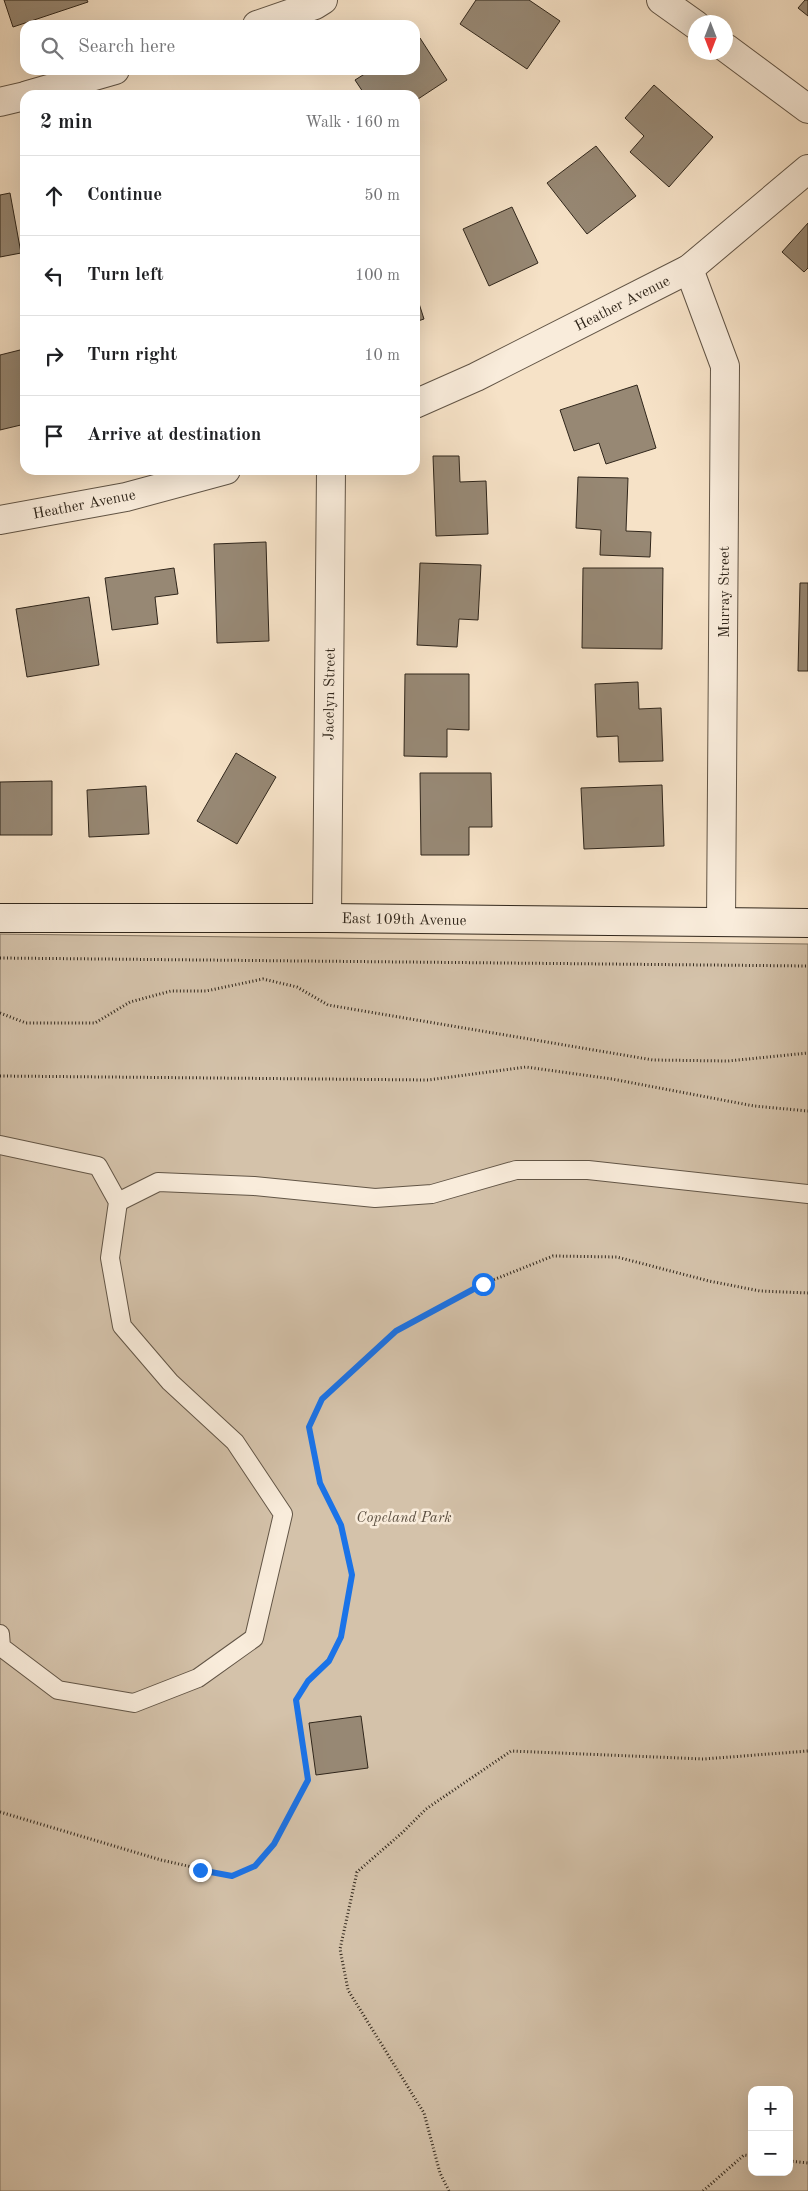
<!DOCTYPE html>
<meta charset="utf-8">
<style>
body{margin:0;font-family:"Old Standard TT",serif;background:#f2f2f2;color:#202124}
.controls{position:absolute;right:15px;bottom:15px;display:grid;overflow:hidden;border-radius:10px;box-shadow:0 5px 20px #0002}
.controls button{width:45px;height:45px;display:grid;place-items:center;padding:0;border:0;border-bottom:1px solid #e0e0e0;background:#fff;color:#202124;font:25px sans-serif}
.compass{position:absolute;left:688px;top:15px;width:45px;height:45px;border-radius:50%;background:#fff;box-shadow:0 5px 20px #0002;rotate:180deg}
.stop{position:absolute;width:15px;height:15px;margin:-11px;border:4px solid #1a73e8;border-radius:50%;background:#fff}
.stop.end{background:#1a73e8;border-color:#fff;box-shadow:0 1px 5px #0008}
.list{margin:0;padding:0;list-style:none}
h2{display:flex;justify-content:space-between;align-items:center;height:65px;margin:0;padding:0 20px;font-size:21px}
h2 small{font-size:16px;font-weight:400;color:#757577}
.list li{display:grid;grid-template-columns:32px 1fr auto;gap:15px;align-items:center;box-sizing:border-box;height:80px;padding:0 20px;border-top:1px solid #e0e0e0}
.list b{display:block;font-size:19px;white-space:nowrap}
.list em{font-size:16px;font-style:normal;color:#757577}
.icon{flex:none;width:28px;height:28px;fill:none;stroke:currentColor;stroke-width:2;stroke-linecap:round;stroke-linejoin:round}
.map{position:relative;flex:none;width:808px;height:2191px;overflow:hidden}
.search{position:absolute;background:#fff;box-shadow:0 5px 20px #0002;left:20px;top:20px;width:400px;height:55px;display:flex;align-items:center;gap:12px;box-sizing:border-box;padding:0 18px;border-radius:15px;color:#757577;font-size:19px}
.panel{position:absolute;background:#fff;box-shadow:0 5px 20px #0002;left:20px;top:90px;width:400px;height:385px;border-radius:15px}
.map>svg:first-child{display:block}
.green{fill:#d4c2aa;stroke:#827462;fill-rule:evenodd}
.building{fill:#978874;stroke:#30261b}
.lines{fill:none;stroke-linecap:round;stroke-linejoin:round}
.lane-casing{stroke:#625546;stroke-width:20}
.street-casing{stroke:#625546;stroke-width:30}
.secondary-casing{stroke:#30261b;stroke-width:30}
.path{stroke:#30261b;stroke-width:3;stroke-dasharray:1 2.5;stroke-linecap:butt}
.lane{stroke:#f9ecdb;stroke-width:18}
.street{stroke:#f9ecdb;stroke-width:28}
.secondary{stroke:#f9ecdb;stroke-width:28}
.route{stroke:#1a73e8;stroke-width:6}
.labels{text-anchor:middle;stroke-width:5;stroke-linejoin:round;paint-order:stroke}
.street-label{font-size:15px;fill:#30261b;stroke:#f9ecdb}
.park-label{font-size:15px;font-style:italic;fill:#594d3f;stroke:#f9ecdb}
</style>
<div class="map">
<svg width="808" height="2191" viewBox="0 0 808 2191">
<rect width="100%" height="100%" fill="#f6e2c7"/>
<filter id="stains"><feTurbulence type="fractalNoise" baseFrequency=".004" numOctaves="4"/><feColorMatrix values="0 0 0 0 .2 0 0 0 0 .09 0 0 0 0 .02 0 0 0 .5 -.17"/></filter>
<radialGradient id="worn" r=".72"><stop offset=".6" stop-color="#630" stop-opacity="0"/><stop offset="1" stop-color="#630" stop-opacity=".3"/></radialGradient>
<path class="green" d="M 0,934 L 808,944 L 808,2191 L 0,2191 ZM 752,2090 L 789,2090 L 789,2172 L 752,2172 Z"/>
<g class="building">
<path d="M 4,0 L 87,0 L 88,2 L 13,27 Z"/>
<path d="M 476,0 L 529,0 L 560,21 L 527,69 L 460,24 Z"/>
<path d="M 805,0 L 808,0 L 808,16 L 798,8 Z"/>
<path d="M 420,38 L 447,80 L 415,101 L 415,95 L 365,95 L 355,80 L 371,70 L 415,70 L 415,41 Z"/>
<path d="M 654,85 L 713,137 L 669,187 L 630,152 L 644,136 L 625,118 Z"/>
<path d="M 596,146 L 636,196 L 587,234 L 547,183 Z"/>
<path d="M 10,193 L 21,253 L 0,257 L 0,195 Z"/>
<path d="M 512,207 L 538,263 L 489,286 L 463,229 Z"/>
<path d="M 808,223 L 808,268 L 804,272 L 782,252 Z"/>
<path d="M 415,291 L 424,319 L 415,322 Z"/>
<path d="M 24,349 L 25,424 L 0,430 L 0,355 Z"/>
<path d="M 637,385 L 656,448 L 606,464 L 599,443 L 574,451 L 560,410 Z"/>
<path d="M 433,456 L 459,456 L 460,482 L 486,481 L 488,534 L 436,536 Z"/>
<path d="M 578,477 L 628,478 L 626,531 L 651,532 L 650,557 L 600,555 L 601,530 L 576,528 Z"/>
<path d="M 266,542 L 269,641 L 217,643 L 214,544 Z"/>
<path d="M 420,563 L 481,565 L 478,620 L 459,619 L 457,647 L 417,645 Z"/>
<path d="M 174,568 L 178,594 L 155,597 L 158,624 L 112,630 L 105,578 Z"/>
<path d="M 583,568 L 663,568 L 662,649 L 582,648 Z"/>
<path d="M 800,583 L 808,583 L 808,671 L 798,671 Z"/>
<path d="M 89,597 L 99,665 L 27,677 L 16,609 Z"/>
<path d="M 405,674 L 469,674 L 469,730 L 447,729 L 447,757 L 404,756 Z"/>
<path d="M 638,682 L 639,709 L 661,708 L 663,761 L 619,762 L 618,736 L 597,737 L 595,684 Z"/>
<path d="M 236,753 L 276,777 L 237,844 L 197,821 Z"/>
<path d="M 420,773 L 491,773 L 492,827 L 469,827 L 469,855 L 421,855 Z"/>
<path d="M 52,781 L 52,835 L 0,835 L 0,782 Z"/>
<path d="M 662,785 L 664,846 L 584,849 L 581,788 Z"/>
<path d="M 146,786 L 149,834 L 89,837 L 87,790 Z"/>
<path d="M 361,1716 L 368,1768 L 316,1775 L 309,1723 Z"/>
</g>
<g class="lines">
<defs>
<g id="lane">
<path d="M 0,1145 L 98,1166 L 118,1202 L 110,1258 L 122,1326 L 170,1382 L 235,1442 L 283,1514 L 254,1638 L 198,1678 L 134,1703 L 58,1690 L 1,1647 L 0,1634"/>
<path d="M 118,1202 L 158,1182 L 254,1186 L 375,1198 L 432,1194 L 516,1170 L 588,1170 L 808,1194"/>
</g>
<g id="street">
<path d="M 661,0 L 696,25"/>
<path d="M 257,25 L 315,5 L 323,0"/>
<path d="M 726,48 L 808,109"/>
<path d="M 28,95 L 115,70"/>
<path d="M 0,102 L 25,96"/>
<path d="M 689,269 L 725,366 L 721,922"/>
<path d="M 415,404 L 476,377 L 689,269 L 808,169"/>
<path d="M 0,520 L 126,497 L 226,470"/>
<path d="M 327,918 L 331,470"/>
</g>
<path id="secondary" d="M 0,918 L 327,918 L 808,923"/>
</defs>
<use href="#lane" class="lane-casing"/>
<use href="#street" class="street-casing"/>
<use href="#secondary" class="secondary-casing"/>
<g class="path">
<path d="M 0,958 L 808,966"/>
<path d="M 0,1013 L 26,1023 L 95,1023 L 130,1002 L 171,991 L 206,991 L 263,979 L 297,987 L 328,1005 L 653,1060 L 728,1061 L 808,1053"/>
<path d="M 0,1076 L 428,1080 L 526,1067 L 612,1079 L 754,1106 L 808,1111"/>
<path d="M 0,1812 L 161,1860 L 232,1876 L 255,1866 L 275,1844 L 308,1780 L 296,1700 L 308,1681 L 329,1661 L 341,1637 L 352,1575 L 341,1525 L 320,1483 L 309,1427 L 322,1399 L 396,1331 L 483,1284 L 553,1256 L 617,1257 L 709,1281 L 760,1291 L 808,1293"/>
<path d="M 789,2161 L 808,2163"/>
<path d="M 449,2191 L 440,2173 L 424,2113 L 348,1990 L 340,1949 L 357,1872 L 403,1832 L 426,1809 L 511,1751 L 704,1759 L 808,1751"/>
<path d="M 703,2191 L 744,2155 L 752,2156"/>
</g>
<use href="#lane" class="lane"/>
<use href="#street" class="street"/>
<use href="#secondary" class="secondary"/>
</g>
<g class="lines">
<path class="route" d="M 200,1870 L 232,1876 L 255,1866 L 274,1844 L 308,1780 L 296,1700 L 308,1681 L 329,1661 L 341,1637 L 352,1575 L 341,1525 L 320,1483 L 309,1427 L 322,1399 L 396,1331 L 483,1284"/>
</g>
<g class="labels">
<g class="street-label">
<text transform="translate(622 303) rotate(-27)" y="5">Heather Avenue</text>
<text transform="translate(84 504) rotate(-11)" y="5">Heather Avenue</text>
<text transform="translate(724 592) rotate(-90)" y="5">Murray Street</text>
<text transform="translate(329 694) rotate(-89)" y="5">Jacelyn Street</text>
<text transform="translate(404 919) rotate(1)" y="5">East 109th Avenue</text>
</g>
<g class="park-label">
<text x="404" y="1522">Copeland Park</text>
</g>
</g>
<rect width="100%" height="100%" filter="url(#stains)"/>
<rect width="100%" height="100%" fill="url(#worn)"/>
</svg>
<div class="controls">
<button>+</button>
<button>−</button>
</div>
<svg class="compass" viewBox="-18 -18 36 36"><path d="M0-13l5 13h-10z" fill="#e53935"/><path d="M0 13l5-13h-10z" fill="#757577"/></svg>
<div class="stop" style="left:483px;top:1284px"></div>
<div class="stop end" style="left:200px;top:1870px"></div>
<div class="search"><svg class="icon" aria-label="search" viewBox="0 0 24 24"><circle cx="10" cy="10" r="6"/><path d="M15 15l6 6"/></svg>Search here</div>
<section class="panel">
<h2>2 min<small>Walk · 160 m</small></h2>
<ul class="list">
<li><svg class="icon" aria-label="ahead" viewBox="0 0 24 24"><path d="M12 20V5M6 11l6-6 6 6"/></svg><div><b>Continue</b></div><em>50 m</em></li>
<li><svg class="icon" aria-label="left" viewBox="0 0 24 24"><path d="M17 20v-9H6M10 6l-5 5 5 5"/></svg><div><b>Turn left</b></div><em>100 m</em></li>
<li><svg class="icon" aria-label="right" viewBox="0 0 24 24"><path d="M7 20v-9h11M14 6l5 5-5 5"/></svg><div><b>Turn right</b></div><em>10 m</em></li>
<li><svg class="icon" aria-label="arrive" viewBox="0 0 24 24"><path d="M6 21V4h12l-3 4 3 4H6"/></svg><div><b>Arrive at destination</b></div></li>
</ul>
</section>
</div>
